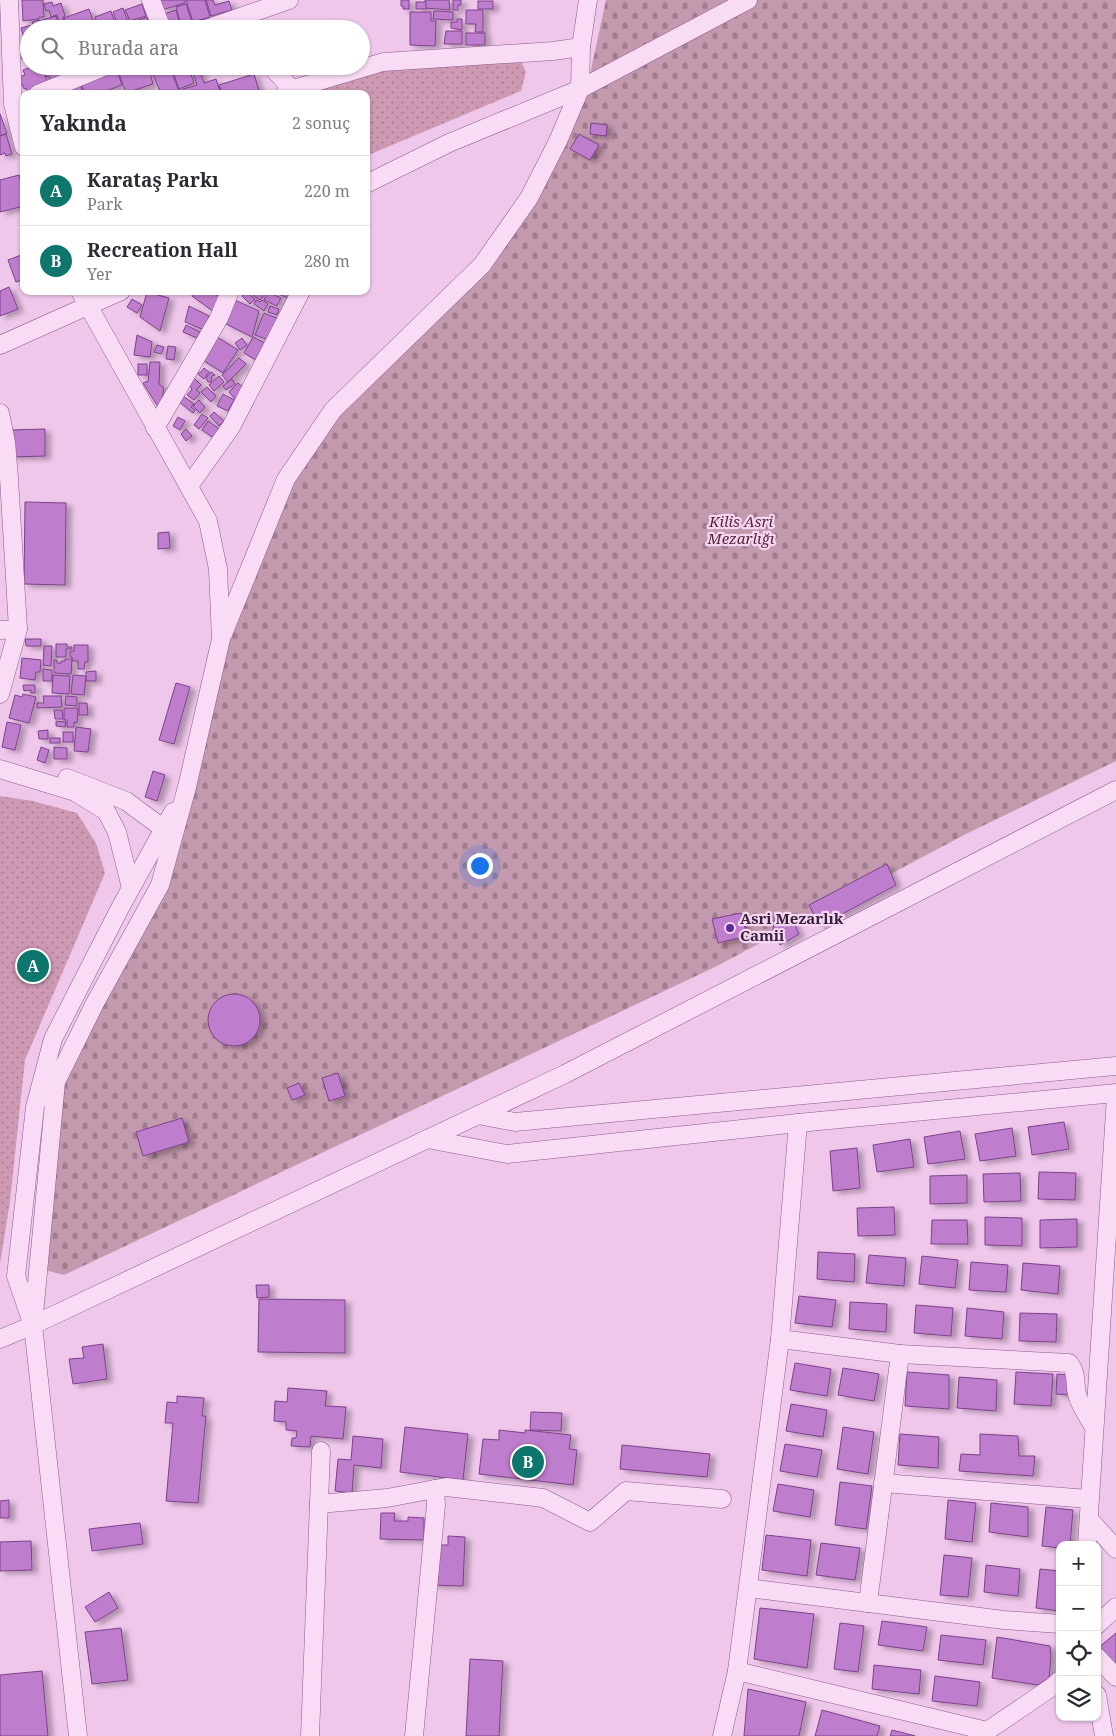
<!DOCTYPE html>
<html lang="tr">
<meta charset="utf-8">
<style>
body{margin:0;font-family:"Noto Serif",serif;background:#f2f2f3;color:#2b2b33}
.controls{position:absolute;right:15px;bottom:15px;display:grid;overflow:hidden;border-radius:10px;box-shadow:0 1px 4px #0004}
.controls button{width:45px;height:45px;display:grid;place-items:center;padding:0;border:0;border-bottom:1px solid #e1e1e2;background:#fff;color:#2b2b33;font:25px sans-serif}
.you{position:absolute;left:479px;top:865px;width:18px;height:18px;margin:-12px;border:4px solid #fff;border-radius:50%;background:#1a73e8;box-shadow:0 0 0 8px #1a73e833}
.badge{display:grid;place-items:center;width:32px;height:32px;border-radius:50%;background:#0f766e;color:#fff;font-size:16px;font-weight:700}
.pin{position:absolute;translate:-50% -50%;border:2px solid #fff;box-shadow:0 1px 5px #0006}
.list{margin:0;padding:0;list-style:none}
h2{display:flex;justify-content:space-between;align-items:center;height:65px;margin:0;padding:0 20px;font-size:21px}
h2 small{font-size:16px;font-weight:400;color:#7c7c81}
.list li{display:grid;grid-template-columns:32px 1fr auto;gap:15px;align-items:center;box-sizing:border-box;height:70px;padding:0 20px;border-top:1px solid #e1e1e2}
.list b{display:block;font-size:19px;white-space:nowrap}
.list p{margin:0;font-size:16px;white-space:nowrap;color:#7c7c81}
.list em{font-size:16px;font-style:normal;color:#7c7c81}
.icon{flex:none;width:28px;height:28px;fill:none;stroke:currentColor;stroke-width:2;stroke-linecap:round;stroke-linejoin:round}
.map{position:relative;flex:none;width:1116px;height:1736px;overflow:hidden}
.search{position:absolute;background:#fff;box-shadow:0 1px 4px #0004;left:20px;top:20px;width:350px;height:55px;display:flex;align-items:center;gap:12px;box-sizing:border-box;padding:0 18px;border-radius:28px;color:#7c7c81;font-size:19px}
.panel{position:absolute;background:#fff;box-shadow:0 1px 4px #0004;left:20px;top:90px;width:350px;height:205px;border-radius:10px}
.map>svg:first-child{display:block}
.cemetery{fill:url(#cemetery-stones)}
.park{fill:url(#park-dots)}
.building{fill:#bf7dcd;stroke:#7c418b;filter:url(#shadow)}
.lines{fill:none;stroke-linecap:round;stroke-linejoin:round}
.minor-casing{stroke:#885c8b;stroke-width:19}
.minor{stroke:#f9dbf6;stroke-width:18}
.poi-dot{fill:#582b9b;stroke:#f6d7f3;stroke-width:2}
.labels{text-anchor:middle;stroke-width:4.5;stroke-linejoin:round;paint-order:stroke}
.park-label{font-size:15px;font-style:italic;fill:#582637;stroke:#f6d7f3}
.poi-label{font-size:15px;font-weight:bold;fill:#38203b;stroke:#f6d7f3;text-anchor:start}
</style>
<div class="map">
<svg width="1116" height="1736" viewBox="0 0 1116 1736">
<defs>
<pattern id="cemetery-stones" width="16" height="16" patternUnits="userSpaceOnUse" patternTransform="scale(1.25)"><rect width="16" height="16" fill="#c399ad"/><path d="M2 7V4a2 2 0 0 1 4 0v3zM10 15v-3a2 2 0 0 1 4 0v3z" fill="#9f7c8e"/></pattern>
<pattern id="park-dots" width="8" height="8" patternUnits="userSpaceOnUse" patternTransform="scale(1.25)"><rect width="8" height="8" fill="#ce9ab3"/><path d="M2 2h.1M6 6h.1" fill="none" stroke="#a87d93" stroke-width="1.8" stroke-linecap="round"/></pattern>
<filter id="shadow"><feDropShadow dx="5.5" dy="3" stdDeviation="2.5" flood-color="#0004"/></filter>
</defs>
<rect width="100%" height="100%" fill="#efc7eb"/>
<path class="cemetery" d="M 606,0 L 1116,0 L 1116,761 L 966,834 L 715,967 L 64,1275 L 34,1267 L 57,1079 L 162,875 L 201,701 L 286,476 L 334,407 L 483,262 L 586,93 Z"/>
<g class="park">
<path d="M 521,61 L 526,72 L 521,91 L 366,156 L 366,94 L 310,94 L 372,71 Z"/>
<path d="M 0,796 L 33,801 L 77,813 L 96,843 L 105,873 L 25,1060 L 10,1201 L 0,1264 Z"/>
</g>
<g class="building">
<path d="M 22,0 L 43,0 L 44,17 L 39,17 L 39,19 L 23,21 Z"/>
<path d="M 159,0 L 185,0 L 185,3 L 162,10 Z"/>
<path d="M 186,0 L 205,0 L 210,17 L 193,22 Z"/>
<path d="M 206,0 L 213,0 L 215,5 L 229,1 L 232,10 L 211,16 Z"/>
<path d="M 401,0 L 409,0 L 409,9 L 403,9 L 403,6 L 401,6 Z"/>
<path d="M 425,0 L 449,0 L 450,10 L 425,8 Z"/>
<path d="M 453,0 L 461,0 L 461,5 L 458,5 L 458,10 L 453,10 Z"/>
<rect x="478" y="1" width="15" height="8"/>
<path d="M 52,2 L 53,6 L 61,3 L 65,16 L 63,17 L 64,21 L 59,22 L 57,15 L 51,17 L 49,10 L 46,11 L 44,4 Z"/>
<rect x="416" y="2" width="10" height="7"/>
<path d="M 142,4 L 146,16 L 130,21 L 125,10 Z"/>
<path d="M 186,4 L 192,22 L 181,25 L 176,7 Z"/>
<path d="M 123,8 L 128,22 L 118,25 L 113,12 Z"/>
<path d="M 89,9 L 96,29 L 66,29 L 64,18 Z"/>
<path d="M 176,10 L 181,27 L 169,29 L 164,14 Z"/>
<path d="M 466,10 L 483,10 L 483,32 L 475,32 L 476,24 L 466,24 Z"/>
<path d="M 111,11 L 117,29 L 99,29 L 95,17 Z"/>
<path d="M 434,11 L 453,12 L 453,20 L 433,19 Z"/>
<path d="M 410,12 L 431,12 L 431,21 L 436,21 L 435,46 L 410,45 Z"/>
<path d="M 56,16 L 60,29 L 45,29 L 42,20 Z"/>
<path d="M 147,17 L 151,29 L 133,29 L 131,23 Z"/>
<path d="M 457,19 L 462,19 L 462,30 L 451,28 L 451,22 L 457,22 Z"/>
<path d="M 40,20 L 43,29 L 34,29 L 32,22 Z"/>
<path d="M 130,23 L 132,29 L 119,29 L 118,27 Z"/>
<path d="M 32,25 L 33,29 L 29,29 L 29,38 L 24,39 L 21,28 Z"/>
<path d="M 446,31 L 462,31 L 462,44 L 444,44 Z"/>
<rect x="466" y="33" width="19" height="12"/>
<path d="M 21,42 L 29,42 L 29,59 L 22,59 Z"/>
<path d="M 34,66 L 38,66 L 40,73 L 43,71 L 49,85 L 28,93 L 26,88 L 24,89 L 19,77 L 25,75 L 23,70 Z"/>
<path d="M 43,66 L 70,66 L 73,74 L 51,82 L 49,76 L 46,77 Z"/>
<path d="M 122,66 L 148,66 L 153,84 L 126,93 L 117,68 Z"/>
<path d="M 150,66 L 169,66 L 179,91 L 172,94 L 161,94 Z"/>
<path d="M 171,66 L 188,66 L 194,83 L 179,89 Z"/>
<path d="M 116,68 L 122,85 L 98,94 L 85,94 L 80,82 Z"/>
<path d="M 199,68 L 204,83 L 216,79 L 220,91 L 211,94 L 185,94 L 183,89 L 197,85 L 192,70 Z"/>
<path d="M 254,74 L 260,94 L 222,94 L 219,85 Z"/>
<path d="M 80,83 L 84,94 L 62,94 L 61,90 Z"/>
<path d="M 0,114 L 7,133 L 0,136 Z"/>
<path d="M 591,123 L 607,125 L 606,136 L 590,134 Z"/>
<path d="M 6,134 L 12,154 L 6,156 L 5,153 L 0,155 L 0,136 Z"/>
<path d="M 579,134 L 599,145 L 590,160 L 570,149 Z"/>
<path d="M 19,175 L 24,191 L 24,206 L 0,212 L 0,180 Z"/>
<path d="M 24,254 L 24,279 L 16,282 L 8,260 Z"/>
<path d="M 9,287 L 18,309 L 0,316 L 0,291 Z"/>
<path d="M 194,291 L 208,291 L 220,297 L 214,312 L 192,296 Z"/>
<path d="M 265,291 L 267,292 L 260,300 L 249,292 Z"/>
<path d="M 271,291 L 294,291 L 290,299 Z"/>
<path d="M 147,292 L 169,298 L 160,331 L 140,317 Z"/>
<path d="M 247,292 L 255,299 L 250,304 L 242,296 Z"/>
<path d="M 268,292 L 281,298 L 277,306 L 264,300 Z"/>
<path d="M 132,299 L 142,305 L 137,313 L 127,307 Z"/>
<path d="M 235,300 L 259,311 L 252,337 L 224,323 Z"/>
<path d="M 256,300 L 260,302 L 262,300 L 268,304 L 264,311 L 254,304 Z"/>
<path d="M 189,306 L 209,316 L 204,330 L 185,322 Z"/>
<path d="M 270,306 L 279,309 L 277,315 L 268,312 Z"/>
<path d="M 264,313 L 279,319 L 271,341 L 255,335 Z"/>
<path d="M 186,325 L 200,332 L 197,338 L 183,332 Z"/>
<path d="M 137,335 L 152,342 L 150,357 L 134,355 Z"/>
<path d="M 214,335 L 238,350 L 223,373 L 199,358 Z"/>
<path d="M 253,337 L 269,345 L 259,362 L 244,353 Z"/>
<path d="M 242,338 L 247,345 L 240,350 L 235,343 Z"/>
<path d="M 157,345 L 164,347 L 161,354 L 154,352 Z"/>
<path d="M 168,346 L 176,347 L 174,360 L 166,359 Z"/>
<path d="M 239,358 L 246,364 L 228,382 L 222,375 Z"/>
<path d="M 150,362 L 160,362 L 159,384 L 164,388 L 160,410 L 143,383 L 148,381 Z"/>
<rect x="138" y="364" width="9" height="11"/>
<path d="M 204,368 L 209,372 L 204,379 L 194,371 L 196,370 L 200,373 Z"/>
<path d="M 211,372 L 215,375 L 212,376 L 211,382 L 208,382 L 206,378 Z"/>
<path d="M 191,375 L 201,385 L 196,390 L 200,393 L 194,400 L 187,395 L 192,389 L 186,380 Z"/>
<path d="M 219,376 L 224,382 L 214,391 L 209,385 Z"/>
<path d="M 232,379 L 235,384 L 226,390 L 223,386 Z"/>
<path d="M 238,383 L 245,389 L 235,399 L 229,392 Z"/>
<path d="M 207,387 L 216,396 L 211,402 L 201,392 Z"/>
<path d="M 223,394 L 234,400 L 228,411 L 217,406 Z"/>
<path d="M 183,396 L 194,404 L 191,407 L 195,410 L 193,413 L 179,402 Z"/>
<path d="M 199,400 L 205,407 L 200,413 L 193,406 Z"/>
<path d="M 214,412 L 224,421 L 219,426 L 210,416 Z"/>
<path d="M 202,414 L 208,418 L 199,429 L 194,425 Z"/>
<path d="M 178,417 L 185,421 L 180,430 L 173,426 Z"/>
<path d="M 208,421 L 221,430 L 215,439 L 202,430 Z"/>
<path d="M 45,429 L 45,456 L 11,457 L 10,430 Z"/>
<path d="M 186,429 L 192,436 L 186,441 L 181,434 Z"/>
<path d="M 25,502 L 66,503 L 65,585 L 24,584 Z"/>
<path d="M 169,532 L 170,548 L 158,549 L 158,533 Z"/>
<path d="M 25,639 L 41,639 L 41,646 L 26,646 Z"/>
<path d="M 56,644 L 67,644 L 67,647 L 72,647 L 72,649 L 66,649 L 66,657 L 56,657 Z"/>
<path d="M 74,645 L 88,645 L 88,662 L 85,662 L 84,669 L 78,669 L 78,661 L 72,661 L 72,657 L 70,657 L 70,651 L 74,651 Z"/>
<path d="M 44,646 L 52,646 L 51,666 L 43,665 Z"/>
<path d="M 22,658 L 41,660 L 40,672 L 36,672 L 35,680 L 20,678 Z"/>
<path d="M 65,659 L 72,659 L 71,674 L 54,673 L 54,660 L 57,660 L 57,663 L 61,663 L 61,661 L 65,661 Z"/>
<path d="M 43,669 L 52,670 L 52,681 L 43,681 Z"/>
<path d="M 96,671 L 96,681 L 86,681 L 86,672 Z"/>
<path d="M 53,675 L 70,676 L 69,694 L 52,693 Z"/>
<path d="M 73,675 L 86,676 L 84,695 L 71,694 Z"/>
<path d="M 176,683 L 190,687 L 174,744 L 159,740 Z"/>
<path d="M 23,685 L 35,685 L 35,693 L 31,693 L 31,690 L 24,691 Z"/>
<path d="M 23,694 L 36,697 L 29,723 L 9,718 L 15,695 L 22,697 Z"/>
<path d="M 43,696 L 61,696 L 62,707 L 37,708 L 37,703 L 44,703 Z"/>
<path d="M 66,696 L 77,697 L 77,706 L 65,705 Z"/>
<path d="M 79,703 L 87,703 L 88,715 L 79,715 Z"/>
<path d="M 64,708 L 78,708 L 77,723 L 74,722 L 74,727 L 67,727 L 67,720 L 64,720 Z"/>
<path d="M 54,710 L 62,710 L 63,719 L 55,719 Z"/>
<path d="M 56,721 L 66,722 L 65,727 L 56,726 Z"/>
<path d="M 7,722 L 21,725 L 15,750 L 2,747 Z"/>
<path d="M 76,727 L 91,729 L 88,752 L 74,751 Z"/>
<path d="M 48,730 L 48,739 L 39,739 L 38,731 Z"/>
<rect x="63" y="732" width="10" height="10"/>
<rect x="50" y="738" width="10" height="5"/>
<path d="M 41,747 L 49,750 L 45,763 L 37,760 Z"/>
<path d="M 54,747 L 67,748 L 67,759 L 54,759 Z"/>
<path d="M 153,771 L 165,775 L 157,801 L 145,797 Z"/>
<path d="M 887,864 L 896,885 L 820,926 L 809,905 Z"/>
<path d="M 741,913 L 747,936 L 718,943 L 712,919 Z"/>
<path d="M 789,913 L 799,934 L 780,945 L 773,931 L 774,920 Z"/>
<circle cx="234" cy="1020" r="26"/>
<path d="M 338,1073 L 345,1096 L 329,1101 L 322,1078 Z"/>
<path d="M 299,1083 L 305,1095 L 292,1100 L 287,1088 Z"/>
<path d="M 182,1118 L 189,1142 L 143,1156 L 136,1132 Z"/>
<path d="M 1064,1122 L 1069,1149 L 1032,1155 L 1028,1127 Z"/>
<path d="M 1012,1128 L 1016,1156 L 980,1161 L 975,1134 Z"/>
<path d="M 960,1131 L 965,1159 L 928,1164 L 924,1137 Z"/>
<path d="M 910,1139 L 914,1167 L 877,1172 L 873,1145 Z"/>
<path d="M 857,1148 L 860,1188 L 833,1191 L 830,1151 Z"/>
<path d="M 1039,1172 L 1076,1173 L 1075,1200 L 1038,1199 Z"/>
<path d="M 1020,1173 L 1021,1201 L 984,1202 L 983,1174 Z"/>
<path d="M 967,1175 L 967,1203 L 930,1204 L 930,1176 Z"/>
<path d="M 894,1207 L 895,1235 L 858,1236 L 857,1208 Z"/>
<path d="M 985,1217 L 1022,1218 L 1022,1246 L 985,1245 Z"/>
<path d="M 1077,1219 L 1077,1247 L 1040,1248 L 1040,1220 Z"/>
<path d="M 932,1220 L 967,1220 L 968,1244 L 931,1244 Z"/>
<path d="M 818,1252 L 855,1254 L 854,1282 L 817,1279 Z"/>
<path d="M 869,1255 L 906,1258 L 904,1286 L 866,1283 Z"/>
<path d="M 922,1256 L 958,1260 L 955,1288 L 919,1284 Z"/>
<path d="M 971,1262 L 1008,1265 L 1006,1292 L 969,1290 Z"/>
<path d="M 1023,1263 L 1060,1266 L 1058,1294 L 1021,1290 Z"/>
<path d="M 256,1285 L 269,1285 L 269,1297 L 257,1298 Z"/>
<path d="M 799,1296 L 836,1300 L 832,1327 L 795,1323 Z"/>
<path d="M 259,1299 L 345,1300 L 345,1353 L 258,1352 Z"/>
<path d="M 850,1302 L 887,1304 L 886,1332 L 849,1329 Z"/>
<path d="M 916,1305 L 953,1308 L 951,1336 L 914,1333 Z"/>
<path d="M 967,1308 L 1004,1312 L 1002,1339 L 965,1336 Z"/>
<path d="M 1020,1313 L 1057,1314 L 1056,1342 L 1019,1341 Z"/>
<path d="M 103,1344 L 107,1379 L 73,1384 L 69,1359 L 84,1358 L 82,1347 Z"/>
<path d="M 795,1363 L 831,1369 L 827,1396 L 790,1390 Z"/>
<path d="M 843,1368 L 879,1374 L 874,1401 L 838,1395 Z"/>
<path d="M 907,1372 L 949,1375 L 949,1409 L 905,1406 Z"/>
<path d="M 1016,1372 L 1053,1374 L 1051,1406 L 1014,1404 Z"/>
<path d="M 1057,1374 L 1070,1375 L 1070,1395 L 1056,1394 Z"/>
<path d="M 959,1377 L 997,1380 L 996,1411 L 957,1408 Z"/>
<path d="M 288,1388 L 327,1391 L 325,1406 L 346,1407 L 343,1439 L 311,1436 L 310,1447 L 291,1446 L 292,1438 L 296,1438 L 297,1431 L 286,1430 L 286,1422 L 274,1421 L 275,1401 L 287,1402 Z"/>
<path d="M 177,1396 L 204,1398 L 202,1416 L 206,1416 L 198,1503 L 166,1501 L 173,1423 L 165,1423 L 167,1402 L 177,1403 Z"/>
<path d="M 791,1404 L 827,1410 L 823,1437 L 786,1431 Z"/>
<path d="M 531,1412 L 562,1413 L 561,1431 L 530,1430 Z"/>
<path d="M 405,1427 L 468,1434 L 463,1480 L 400,1472 Z"/>
<path d="M 843,1427 L 874,1432 L 868,1474 L 837,1469 Z"/>
<path d="M 499,1430 L 525,1433 L 525,1430 L 571,1435 L 569,1449 L 577,1450 L 573,1485 L 479,1474 L 483,1439 L 499,1440 Z"/>
<path d="M 900,1434 L 939,1437 L 938,1468 L 898,1465 Z"/>
<path d="M 980,1434 L 1018,1436 L 1019,1456 L 1035,1456 L 1033,1476 L 959,1471 L 961,1454 L 980,1455 Z"/>
<path d="M 353,1436 L 383,1439 L 381,1468 L 354,1465 L 352,1493 L 335,1491 L 338,1459 L 351,1460 Z"/>
<path d="M 785,1444 L 822,1450 L 817,1477 L 780,1471 Z"/>
<path d="M 622,1445 L 710,1454 L 707,1477 L 620,1469 Z"/>
<path d="M 840,1482 L 872,1486 L 866,1529 L 835,1525 Z"/>
<path d="M 778,1484 L 814,1490 L 810,1517 L 773,1511 Z"/>
<path d="M 9,1500 L 9,1518 L 0,1518 L 0,1501 Z"/>
<path d="M 948,1500 L 976,1503 L 972,1542 L 945,1539 Z"/>
<path d="M 991,1503 L 1028,1507 L 1028,1537 L 989,1532 Z"/>
<path d="M 1046,1507 L 1073,1510 L 1070,1545 L 1060,1545 L 1060,1548 L 1042,1546 Z"/>
<path d="M 381,1513 L 395,1513 L 394,1521 L 408,1521 L 408,1517 L 424,1518 L 424,1540 L 380,1539 Z"/>
<path d="M 140,1523 L 143,1544 L 92,1551 L 89,1529 Z"/>
<path d="M 766,1535 L 811,1540 L 807,1576 L 762,1570 Z"/>
<path d="M 448,1536 L 465,1537 L 463,1586 L 431,1585 L 432,1580 L 438,1580 L 439,1545 L 448,1545 Z"/>
<path d="M 31,1541 L 32,1570 L 0,1571 L 0,1542 Z"/>
<path d="M 821,1543 L 860,1548 L 855,1580 L 816,1575 Z"/>
<path d="M 944,1555 L 972,1558 L 968,1597 L 940,1595 Z"/>
<path d="M 986,1565 L 1020,1569 L 1018,1596 L 984,1592 Z"/>
<path d="M 1040,1569 L 1060,1571 L 1060,1611 L 1036,1608 Z"/>
<path d="M 109,1592 L 118,1608 L 95,1622 L 85,1607 Z"/>
<path d="M 760,1608 L 814,1614 L 807,1668 L 754,1659 Z"/>
<path d="M 882,1621 L 927,1627 L 923,1651 L 878,1645 Z"/>
<path d="M 840,1623 L 864,1626 L 858,1672 L 834,1669 Z"/>
<path d="M 121,1628 L 128,1680 L 92,1684 L 85,1632 Z"/>
<path d="M 1116,1633 L 1116,1668 L 1098,1648 Z"/>
<path d="M 941,1635 L 986,1640 L 983,1665 L 938,1660 Z"/>
<path d="M 997,1637 L 1050,1646 L 1051,1657 L 1049,1678 L 1038,1685 L 992,1678 Z"/>
<path d="M 470,1659 L 503,1661 L 499,1736 L 466,1736 Z"/>
<path d="M 874,1665 L 921,1670 L 919,1694 L 872,1689 Z"/>
<path d="M 42,1671 L 48,1736 L 0,1736 L 0,1675 Z"/>
<path d="M 935,1676 L 980,1682 L 977,1706 L 932,1701 Z"/>
<path d="M 748,1689 L 806,1702 L 799,1736 L 744,1736 Z"/>
<path d="M 822,1710 L 880,1726 L 877,1736 L 815,1736 Z"/>
<path d="M 892,1730 L 915,1736 L 890,1736 Z"/>
</g>
<g class="lines">
<defs>
<g id="minor">
<path d="M 9,0 L 13,104 L 24,147"/>
<path d="M 151,0 L 162,29"/>
<path d="M 206,29 L 289,0"/>
<path d="M 271,66 L 296,94"/>
<path d="M 38,94 L 106,66"/>
<path d="M 285,94 L 293,89 L 383,62 L 553,51 L 581,47"/>
<path d="M 366,184 L 449,143 L 580,89 L 748,0"/>
<path d="M 0,345 L 121,291"/>
<path d="M 0,413 L 6,442 L 9,478 L 18,629 L 0,694"/>
<path d="M 155,428 L 219,318 L 230,291"/>
<path d="M 189,486 L 231,427 L 301,291"/>
<path d="M 0,630 L 18,629"/>
<path d="M 223,634 L 286,479 L 333,410 L 482,265 L 529,198 L 558,141 L 580,89 L 581,47 L 588,0"/>
<path d="M 0,769 L 75,792 L 106,811 L 117,832 L 131,888"/>
<path d="M 67,778 L 126,801 L 164,829 L 173,834"/>
<path d="M 478,1115 L 515,1122 L 1116,1066"/>
<path d="M 427,1139 L 507,1154 L 798,1123 L 1116,1093"/>
<path d="M 31,1320 L 16,1276 L 35,1107 L 53,1039 L 120,908 L 173,812"/>
<path d="M 0,1339 L 33,1325 L 565,1074 L 1116,790"/>
<path d="M 780,1339 L 900,1354 L 1069,1363 C 1078,1374 1074,1382 1077,1394 C 1080,1406 1088,1417 1094,1427"/>
<path d="M 883,1483 L 1089,1499"/>
<path d="M 319,1504 L 387,1498 L 446,1487 L 543,1498 L 590,1522 L 626,1491 L 722,1499"/>
<path d="M 1089,1519 L 1116,1549"/>
<path d="M 1087,1545 L 1116,1096"/>
<path d="M 748,1588 L 1004,1620 L 1060,1624"/>
<path d="M 868,1603 L 900,1354"/>
<path d="M 1097,1625 L 1116,1607"/>
<path d="M 1097,1657 L 1116,1677"/>
<path d="M 737,1671 L 987,1731"/>
<path d="M 1097,1695 L 1104,1736"/>
<path d="M 78,1736 L 33,1325 L 56,1082 L 95,1003 L 160,885 L 187,787 L 221,639 L 218,569 L 208,521 L 80,291"/>
<path d="M 310,1736 L 321,1451"/>
<path d="M 414,1736 L 436,1505 L 435,1489"/>
<path d="M 722,1736 L 737,1671 L 780,1339 L 798,1123"/>
<path d="M 984,1736 L 987,1731 L 1052,1687 L 1060,1680"/>
</g>
</defs>
<use href="#minor" class="minor-casing"/>
<use href="#minor" class="minor"/>
</g>
<circle class="poi-dot" cx="730" cy="928" r="5"/>
<g class="labels">
<g class="park-label">
<text x="741" y="527">Kilis Asri<tspan x="741" dy="17">Mezarlığı</tspan></text>
</g>
<g class="poi-label">
<text x="740" y="924">Asri Mezarlık<tspan x="740" dy="17">Camii</tspan></text>
</g>
</g>
</svg>
<div class="controls">
<button>+</button>
<button>−</button>
<button><svg class="icon" aria-label="locate" viewBox="0 0 24 24"><circle cx="12" cy="12" r="6"/><path d="M12 2v4M12 18v4M2 12h4M18 12h4"/></svg></button>
<button><svg class="icon" aria-label="layers" viewBox="0 0 24 24"><path d="M12 4l9 5-9 5-9-5zM3 14l9 5 9-5"/></svg></button>
</div>
<div class="you"></div>
<div class="pin badge" style="left:33px;top:966px">A</div>
<div class="pin badge" style="left:528px;top:1462px">B</div>
<div class="search"><svg class="icon" aria-label="search" viewBox="0 0 24 24"><circle cx="10" cy="10" r="6"/><path d="M15 15l6 6"/></svg>Burada ara</div>
<section class="panel">
<h2>Yakında<small>2 sonuç</small></h2>
<ul class="list">
<li><span class="badge">A</span><div><b>Karataş Parkı</b><p>Park</p></div><em>220 m</em></li>
<li><span class="badge">B</span><div><b>Recreation Hall</b><p>Yer</p></div><em>280 m</em></li>
</ul>
</section>
</div>
